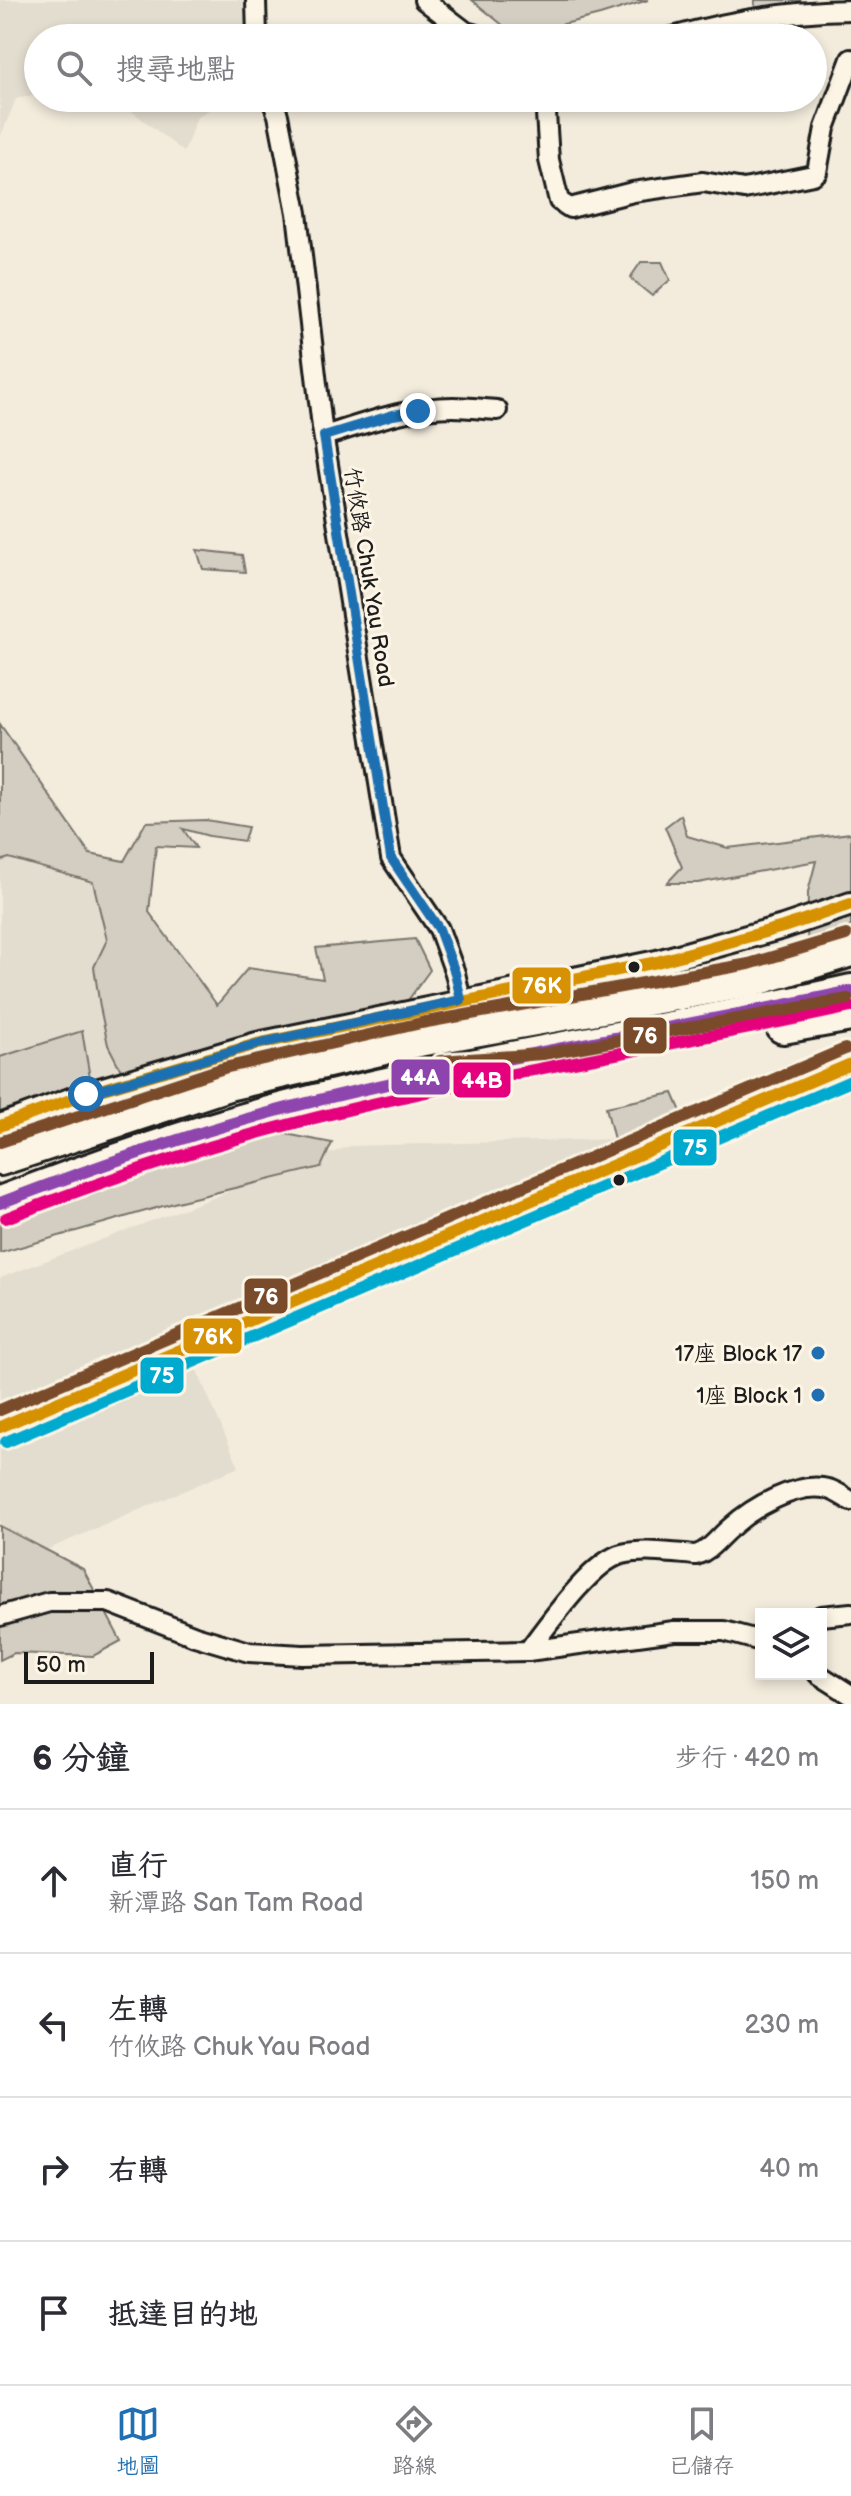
<!DOCTYPE html>
<html lang="zh-TW">
<meta charset="utf-8">
<style>
body{margin:0;font-family:"Balsamiq Sans","LXGW WenKai TC",sans-serif;background:#f2f2f3;color:#2b2b33}
.controls{position:absolute;right:24px;bottom:24px;display:grid;overflow:hidden;border-radius:0px;box-shadow:0 4px 12px #0003}
.controls button{width:72px;height:72px;display:grid;place-items:center;padding:0;border:0;border-bottom:2px solid #e1e1e2;background:#fff;color:#2b2b33;font:40px sans-serif}
.scale{position:absolute;left:24px;bottom:20px;width:130px;box-sizing:border-box;padding-left:8px;border:4px solid #1c1c1c;border-top:0;font-size:22px;line-height:28px;white-space:nowrap;color:#1c1c1c;-webkit-text-stroke:6px #fcf5e5;paint-order:stroke}
.stop{position:absolute;width:24px;height:24px;margin:-18px;border:6px solid #1f6fb2;border-radius:50%;background:#fff}
.stop.end{background:#1f6fb2;border-color:#fff;box-shadow:0 2px 8px #0008}
.list{margin:0;padding:0;list-style:none}
h2{display:flex;justify-content:space-between;align-items:center;height:104px;margin:0;padding:0 32px;font-size:34px}
h2 small{font-size:26px;font-weight:400;color:#7c7c81}
.list li{display:grid;grid-template-columns:52px 1fr auto;gap:24px;align-items:center;box-sizing:border-box;height:144px;padding:0 32px;border-top:2px solid #e1e1e2}
.list b{display:block;font-size:30px;white-space:nowrap}
.list p{margin:0;font-size:26px;white-space:nowrap;color:#7c7c81}
.list em{font-size:26px;font-style:normal;color:#7c7c81}
.icon{flex:none;width:44px;height:44px;fill:none;stroke:currentColor;stroke-width:2;stroke-linecap:round;stroke-linejoin:round}
.map{position:relative;flex:none;width:851px;height:1704px;overflow:hidden}
.search{position:absolute;background:#fff;box-shadow:0 4px 12px #0003;left:24px;right:24px;top:24px;height:88px;display:flex;align-items:center;gap:20px;box-sizing:border-box;padding:0 28px;border-radius:44px;color:#7c7c81;font-size:30px}
.sheet{height:680px;background:#fff}
nav{display:flex;justify-content:space-around;align-items:center;box-sizing:border-box;height:112px;border-top:2px solid #e1e1e2;background:#fff;font-size:22px;color:#7c7c81}
nav a{display:grid;justify-items:center;gap:4px}
nav .on{color:#1f6fb2}
.map>svg:first-child{display:block}
.built{fill:#e3ddcf}
.green{fill:#d3cec1;stroke:#78756e;stroke-width:2}
.lines{fill:none;stroke-linecap:round;stroke-linejoin:round}
.minor-casing{stroke:#1c1c1c;stroke-width:24}
.tertiary-casing{stroke:#1c1c1c;stroke-width:28}
.secondary-casing{stroke:#1c1c1c;stroke-width:30}
.motorway-casing{stroke:#1c1c1c;stroke-width:38}
.minor{stroke:#fcf5e5;stroke-width:18}
.tertiary{stroke:#fcf5e5;stroke-width:22}
.secondary{stroke:#fcf5e5;stroke-width:24}
.motorway{stroke:#fcf5e5;stroke-width:32}
.bus-1-casing{stroke:#fcf5e5;stroke-width:18}
.bus-2-casing{stroke:#fcf5e5;stroke-width:18}
.bus-3-casing{stroke:#fcf5e5;stroke-width:18}
.bus-4-casing{stroke:#fcf5e5;stroke-width:18}
.bus-5-casing{stroke:#fcf5e5;stroke-width:18}
.bus-1{stroke:#8e44ad;stroke-width:12}
.bus-2{stroke:#e5007d;stroke-width:12}
.bus-3{stroke:#d69104;stroke-width:12}
.bus-4{stroke:#7a4b2a;stroke-width:12}
.bus-5{stroke:#00a9ce;stroke-width:12}
.route{stroke:#1f6fb2;stroke-width:10}
.bus-dot{fill:#1c1c1c;stroke:#fcf5e5;stroke-width:3}
.poi-dot{fill:#1f6fb2;stroke:#fcf5e5;stroke-width:3}
.labels{text-anchor:middle;stroke-width:6;stroke-linejoin:round;paint-order:stroke}
.street-label{font-size:22px;fill:#1c1c1c;stroke:#fcf5e5}
.poi-label{font-size:22px;fill:#1c1c1c;stroke:#fcf5e5;text-anchor:end}
.line-badge{stroke:#fcf5e5;stroke-width:3}
.badge-label{font-size:22px;text-anchor:middle;font-weight:bold;fill:#fff}
</style>
<div class="map">
<svg width="851" height="1704" viewBox="0 0 851 1704">
<rect width="100%" height="100%" fill="#f3ecdd"/>
<filter id="ink" filterUnits="userSpaceOnUse"><feTurbulence type="fractalNoise" baseFrequency=".0125" numOctaves="2"/><feDisplacementMap in="SourceGraphic" scale="16" xChannelSelector="R" yChannelSelector="G"/><feConvolveMatrix kernelMatrix="1 2 1 2 8 2 1 2 1" color-interpolation-filters="sRGB"/></filter>
<g filter="url(#ink)">
<g class="built">
<path d="M 0,0 L 249,0 L 250,38 L 38,38 L 38,94 L 16,99 L 0,138 Z"/>
<path d="M 115,98 L 229,98 L 197,117 L 184,152 Z"/>
<path d="M 9,858 L 92,882 L 107,940 L 94,967 L 100,1007 L 108,1045 L 133,1094 L 95,1107 L 82,1031 L 0,1057 L 0,861 Z"/>
<path d="M 619,1139 L 0,1408 L 0,1278 L 350,1146 Z"/>
<path d="M 195,1366 L 239,1467 L 0,1570 L 0,1450 Z"/>
</g>
<g class="green">
<path d="M 472,0 L 648,0 L 600,15 L 516,36 Z"/>
<path d="M 755,0 L 800,0 L 799,38 L 745,38 L 753,32 Z"/>
<path d="M 641,262 L 662,262 L 670,280 L 652,296 L 630,278 Z"/>
<path d="M 197,550 L 242,555 L 245,572 L 203,569 Z"/>
<path d="M 0,724 L 90,854 L 124,861 L 146,822 L 206,820 L 248,827 L 244,841 L 209,836 L 183,829 L 196,848 L 156,846 L 149,912 L 217,1005 L 248,968 L 323,979 L 316,948 L 415,939 L 430,970 L 385,1032 L 133,1094 L 108,1045 L 100,1007 L 94,967 L 107,940 L 93,882 L 9,858 L 0,861 Z"/>
<path d="M 681,815 L 687,836 L 728,848 L 851,833 L 851,926 L 807,949 L 808,892 L 816,861 L 698,883 L 667,883 L 682,867 L 665,827 Z"/>
<path d="M 82,1031 L 95,1107 L 0,1142 L 0,1057 Z"/>
<path d="M 673,1093 L 686,1123 L 617,1152 L 606,1107 Z"/>
<path d="M 265,1130 L 332,1143 L 321,1167 L 177,1202 L 0,1253 L 0,1216 L 105,1177 Z"/>
<path d="M 0,1526 L 83,1569 L 121,1641 L 93,1656 L 14,1653 L 0,1660 Z"/>
</g>
<g class="lines">
<defs>
<g id="minor">
<path d="M 256,0 L 257,38"/>
<path d="M 424,0 L 466,32 L 488,38"/>
<path d="M 669,38 C 728,21 789,11 851,10"/>
<path d="M 271,98 L 278,115 L 297,213 L 322,427 L 391,858 L 439,929 L 455,973 L 461,1000"/>
<path d="M 545,98 L 549,160 L 559,201 L 570,208 L 633,192 L 703,182 L 744,189 L 813,175 L 817,172 L 825,128 L 851,59"/>
<path d="M 324,436 C 366,423 408,407 453,407 C 467,407 482,409 497,410"/>
<path d="M 0,1616 L 49,1602 L 108,1602 L 195,1636 L 249,1652 L 303,1655 L 528,1651 L 674,1631 L 724,1631 L 761,1641"/>
<path d="M 821,1616 L 851,1613"/>
<path d="M 528,1651 C 547,1626 592,1561 622,1554 C 644,1549 672,1553 696,1555 C 711,1550 718,1538 730,1528 C 752,1508 797,1481 828,1489 C 836,1491 844,1497 851,1501"/>
<path d="M 818,1674 L 851,1695"/>
</g>
<path id="tertiary" d="M 0,1126 L 86,1094 L 257,1044 L 657,962 L 783,927 L 851,904"/>
<path id="secondary" d="M 0,1427 L 851,1064"/>
<g id="motorway">
<path d="M 783,1027 L 851,1015"/>
<path d="M 0,1159 L 228,1084 L 424,1039 L 753,980 L 851,950"/>
<path d="M 0,1203 C 102,1164 205,1128 311,1102 C 489,1057 672,1032 851,991"/>
</g>
</defs>
<use href="#minor" class="minor-casing"/>
<use href="#tertiary" class="tertiary-casing"/>
<use href="#secondary" class="secondary-casing"/>
<use href="#motorway" class="motorway-casing"/>
<use href="#minor" class="minor"/>
<use href="#tertiary" class="tertiary"/>
<use href="#secondary" class="secondary"/>
<use href="#motorway" class="motorway"/>
<defs>
<path id="bus-1" d="M 0,1203 C 102,1164 205,1128 311,1102 C 489,1058 671,1030 851,991"/>
<path id="bus-2" d="M 6,1218 C 94,1184 184,1152 276,1128 C 465,1077 660,1049 851,1007"/>
<g id="bus-3">
<path d="M 0,1126 L 86,1094 L 257,1044 L 657,962 L 783,927 L 851,904"/>
<path d="M 0,1427 L 851,1064"/>
</g>
<g id="bus-4">
<path d="M 440,1061 L 543,1054 L 848,999"/>
<path d="M 0,1142 L 224,1068 L 421,1023 L 749,964 L 846,935"/>
<path d="M 0,1410 L 845,1049"/>
</g>
<path id="bus-5" d="M 6,1442 L 851,1081"/>
</defs>
<use href="#bus-1" class="bus-1-casing"/>
<use href="#bus-2" class="bus-2-casing"/>
<use href="#bus-3" class="bus-3-casing"/>
<use href="#bus-4" class="bus-4-casing"/>
<use href="#bus-5" class="bus-5-casing"/>
<use href="#bus-1" class="bus-1"/>
<use href="#bus-2" class="bus-2"/>
<use href="#bus-3" class="bus-3"/>
<use href="#bus-4" class="bus-4"/>
<use href="#bus-5" class="bus-5"/>
</g>
</g>
<g class="lines" filter="url(#ink)">
<path class="route" d="M 86,1094 L 257,1044 L 461,1000 L 455,973 L 439,929 L 391,858 L 324,436 L 393,415 L 418,411"/>
</g>
<g class="bus-dot">
<circle cx="634" cy="967" r="7"/>
<circle cx="619" cy="1180" r="7"/>
</g>
<g class="poi-dot">
<circle cx="818" cy="1353" r="8"/>
<circle cx="818" cy="1395" r="8"/>
</g>
<g class="labels">
<g class="street-label">
<text transform="translate(370 577) rotate(81)" y="8">竹攸路 Chuk Yau Road</text>
</g>
<g class="poi-label">
<text x="802" y="1361">17座 Block 17</text>
<text x="802" y="1403">1座 Block 1</text>
</g>
</g>
<g class="line-badge">
<rect x="511" y="966" width="61" height="39" rx="8" fill="#d69104"/>
<rect x="622" y="1016" width="46" height="39" rx="8" fill="#7a4b2a"/>
<rect x="390" y="1058" width="61" height="38" rx="8" fill="#8e44ad"/>
<rect x="452" y="1061" width="60" height="38" rx="8" fill="#e5007d"/>
<rect x="672" y="1128" width="46" height="39" rx="8" fill="#00a9ce"/>
<rect x="243" y="1277" width="46" height="38" rx="8" fill="#7a4b2a"/>
<rect x="182" y="1317" width="61" height="38" rx="8" fill="#d69104"/>
<rect x="139" y="1356" width="46" height="39" rx="8" fill="#00a9ce"/>
</g>
<g class="badge-label">
<text x="542" y="993">76K</text>
<text x="645" y="1043">76</text>
<text x="420" y="1085">44A</text>
<text x="482" y="1088">44B</text>
<text x="695" y="1155">75</text>
<text x="266" y="1304">76</text>
<text x="213" y="1344">76K</text>
<text x="162" y="1383">75</text>
</g>
</svg>
<div class="controls">
<button><svg class="icon" aria-label="layers" viewBox="0 0 24 24"><path d="M12 4l9 5-9 5-9-5zM3 14l9 5 9-5"/></svg></button>
</div>
<div class="scale">50 m</div>
<div class="stop" style="left:86px;top:1094px"></div>
<div class="stop end" style="left:418px;top:411px"></div>
<div class="search"><svg class="icon" aria-label="search" viewBox="0 0 24 24"><circle cx="10" cy="10" r="6"/><path d="M15 15l6 6"/></svg>搜尋地點</div>
</div>
<section class="sheet">
<h2>6 分鐘<small>步行 · 420 m</small></h2>
<ul class="list">
<li><svg class="icon" aria-label="ahead" viewBox="0 0 24 24"><path d="M12 20V5M6 11l6-6 6 6"/></svg><div><b>直行</b><p>新潭路 San Tam Road</p></div><em>150 m</em></li>
<li><svg class="icon" aria-label="left" viewBox="0 0 24 24"><path d="M17 20v-9H6M10 6l-5 5 5 5"/></svg><div><b>左轉</b><p>竹攸路 Chuk Yau Road</p></div><em>230 m</em></li>
<li><svg class="icon" aria-label="right" viewBox="0 0 24 24"><path d="M7 20v-9h11M14 6l5 5-5 5"/></svg><div><b>右轉</b></div><em>40 m</em></li>
<li><svg class="icon" aria-label="arrive" viewBox="0 0 24 24"><path d="M6 21V4h12l-3 4 3 4H6"/></svg><div><b>抵達目的地</b></div></li>
</ul>
</section>
<nav>
<a class="on"><svg class="icon" aria-label="map" viewBox="0 0 24 24"><path d="M3 6l6-2 6 2 6-2v14l-6 2-6-2-6 2zM9 4v14M15 6v14"/></svg>地圖</a>
<a><svg class="icon" aria-label="directions" viewBox="0 0 24 24"><path d="M12 3l9 9-9 9-9-9zM9 14v-3h6M13 9l2 2-2 2"/></svg>路線</a>
<a><svg class="icon" aria-label="saved" viewBox="0 0 24 24"><path d="M7 4h10v16l-5-4-5 4z"/></svg>已儲存</a>
</nav>
